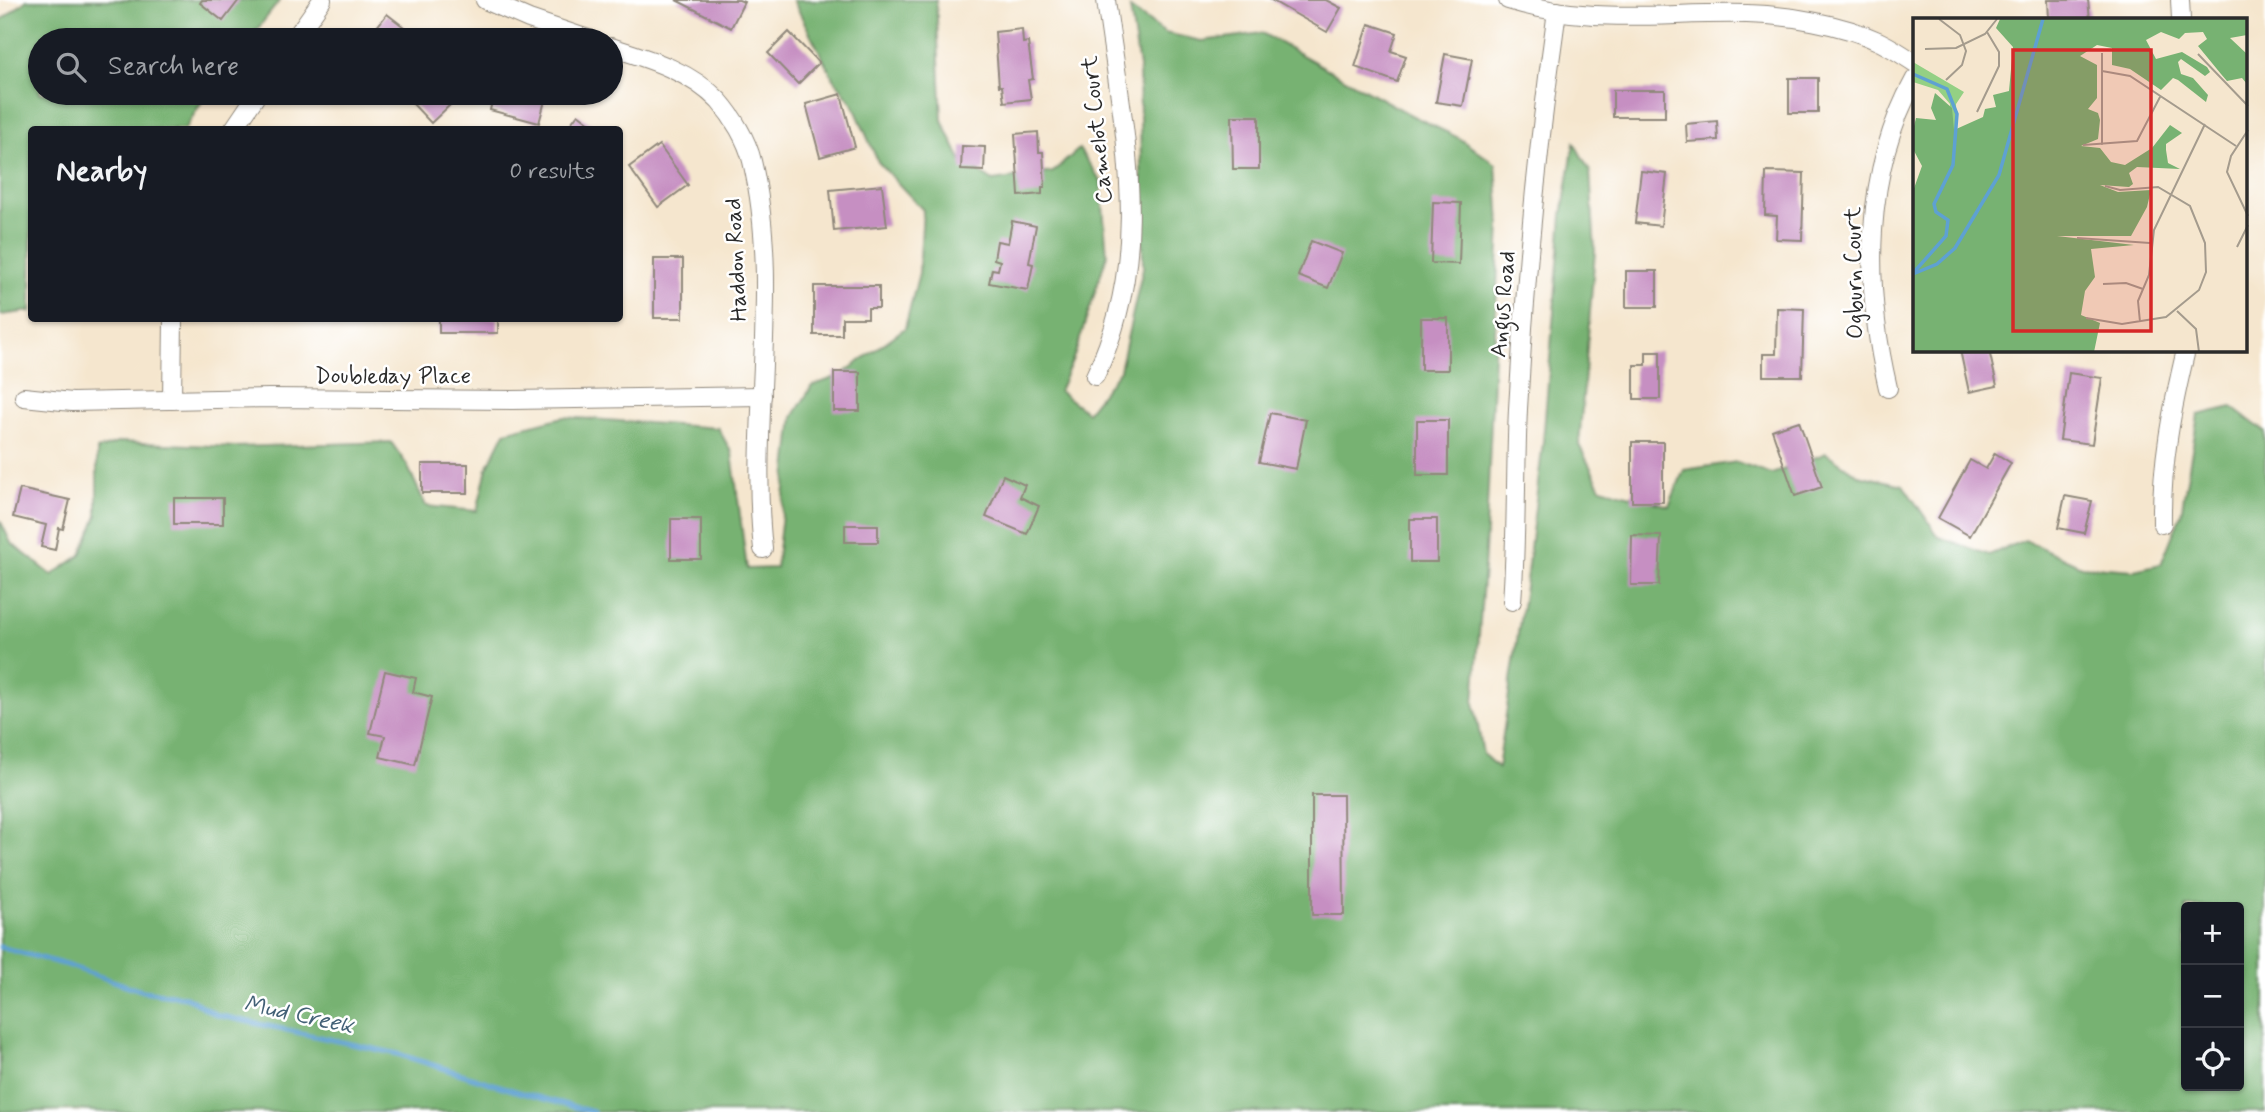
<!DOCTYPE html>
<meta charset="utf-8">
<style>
body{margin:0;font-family:Mynerve,sans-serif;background:#20242c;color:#f1f3f6}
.controls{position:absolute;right:21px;bottom:21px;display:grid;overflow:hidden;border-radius:7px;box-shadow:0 2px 5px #0004}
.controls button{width:63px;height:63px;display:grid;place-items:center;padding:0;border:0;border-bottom:2px solid #363941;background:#171b24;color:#f1f3f6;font:35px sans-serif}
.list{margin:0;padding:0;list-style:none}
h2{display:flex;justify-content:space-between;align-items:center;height:91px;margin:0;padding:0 28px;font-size:30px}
h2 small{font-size:23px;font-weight:400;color:#9ea1a6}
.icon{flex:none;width:38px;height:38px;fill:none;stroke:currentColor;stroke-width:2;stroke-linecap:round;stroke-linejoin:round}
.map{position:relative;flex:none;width:2265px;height:1112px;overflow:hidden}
.search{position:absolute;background:#171b24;box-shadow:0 2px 5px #0004;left:28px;top:28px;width:595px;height:77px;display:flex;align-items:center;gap:18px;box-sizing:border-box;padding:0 24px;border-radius:38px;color:#9ea1a6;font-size:26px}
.panel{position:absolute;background:#171b24;box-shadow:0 2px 5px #0004;left:28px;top:126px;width:595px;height:196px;border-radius:7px}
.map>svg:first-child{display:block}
.forest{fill:#77b272;stroke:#516e4e;stroke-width:2;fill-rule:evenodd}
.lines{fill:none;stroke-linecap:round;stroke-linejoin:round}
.stream{stroke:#5ea1d2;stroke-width:5}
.building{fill:#c68fc2}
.minor-casing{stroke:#90887c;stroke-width:20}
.minor{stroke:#fff;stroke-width:18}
.labels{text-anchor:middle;stroke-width:5;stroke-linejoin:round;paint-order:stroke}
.street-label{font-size:23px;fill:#2b2b2b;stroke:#fff}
.water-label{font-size:24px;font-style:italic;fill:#426076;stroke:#fff}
.inset-river{fill:none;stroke:#5ea1d2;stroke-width:3.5}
.inset-road{fill:none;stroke:#a49b8d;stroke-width:2}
.view{fill:#d62828;fill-opacity:0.15;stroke:#d62828;stroke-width:3.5}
.inset-edge{fill:none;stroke:#2b2b2b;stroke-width:3.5}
</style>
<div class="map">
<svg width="2265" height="1112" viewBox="0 0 2265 1112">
<rect width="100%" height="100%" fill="#fff"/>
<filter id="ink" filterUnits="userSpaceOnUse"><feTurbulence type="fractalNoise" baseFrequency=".0143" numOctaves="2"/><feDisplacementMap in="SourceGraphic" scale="14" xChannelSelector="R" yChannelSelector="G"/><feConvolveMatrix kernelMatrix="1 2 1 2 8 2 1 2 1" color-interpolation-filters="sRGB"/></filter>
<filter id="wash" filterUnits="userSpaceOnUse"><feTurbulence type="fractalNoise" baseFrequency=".00686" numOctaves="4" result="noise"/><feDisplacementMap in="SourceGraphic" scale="28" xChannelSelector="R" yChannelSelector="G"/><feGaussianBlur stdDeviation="1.57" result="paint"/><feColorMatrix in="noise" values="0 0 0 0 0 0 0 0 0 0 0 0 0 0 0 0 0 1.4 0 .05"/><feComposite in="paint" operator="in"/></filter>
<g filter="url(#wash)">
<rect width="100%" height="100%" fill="#f5e6ce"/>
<g class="forest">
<path d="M 27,0 L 280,0 L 249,40 L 40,40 L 40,93 L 207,93 L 185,129 L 32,130 L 31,311 L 0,315 L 0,21 Z"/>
<path d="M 793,0 L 936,0 L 942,120 L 961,160 L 993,181 L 1053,172 L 1079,149 L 1101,181 L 1107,255 L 1075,354 L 1059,391 L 1087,412 L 1120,370 L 1143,268 L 1139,67 L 1130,8 L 1165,33 L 1202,41 L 1262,33 L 1411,115 L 1457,137 L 1496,164 L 1500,224 L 1485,553 L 1474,703 L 1483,754 L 1498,768 L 1527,573 L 1543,442 L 1562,215 L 1574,143 L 1590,171 L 1595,251 L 1579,445 L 1601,488 L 1669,506 L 1684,470 L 1737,462 L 1772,474 L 1826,453 L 1858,475 L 1903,485 L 1939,537 L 1989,555 L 2025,540 L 2081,566 L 2134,570 L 2161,564 L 2181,514 L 2198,415 L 2232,407 L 2265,432 L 2265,1112 L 105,1112 L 77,1110 L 0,1112 L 0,520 L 11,543 L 52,575 L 81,555 L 97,516 L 97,450 L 120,442 L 235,447 L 391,442 L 407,465 L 426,506 L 477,511 L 487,468 L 505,432 L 563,417 L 718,428 L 732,453 L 747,569 L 776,568 L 793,417 L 812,386 L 841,375 L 905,328 L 919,273 L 923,210 L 878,162 L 853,104 L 833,78 ZM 2186,907 L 2239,907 L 2239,1086 L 2186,1086 Z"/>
</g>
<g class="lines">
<path class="stream" d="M 0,947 L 63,964 L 143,991 L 186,997 L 217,1015 L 398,1054 L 522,1093 L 593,1112"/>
</g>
<g id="blocks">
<g class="building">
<path d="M 202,0 L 239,0 L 223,21 L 200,3 Z"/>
<path d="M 676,0 L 739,0 L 744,2 L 731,28 Z"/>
<path d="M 1271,0 L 1326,0 L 1341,8 L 1327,32 Z"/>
<path d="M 2048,0 L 2088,0 L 2090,19 L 2049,19 Z"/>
<path d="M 387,14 L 417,37 L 414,40 L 367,40 Z"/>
<path d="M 1369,24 L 1397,33 L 1391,51 L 1406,56 L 1397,82 L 1355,67 Z"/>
<path d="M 1022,29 L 1023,43 L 1028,42 L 1033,79 L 1028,80 L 1031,99 L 1004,102 L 1002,86 L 999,86 L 995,32 Z"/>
<path d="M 789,32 L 819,63 L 798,84 L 768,53 Z"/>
<path d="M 1445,54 L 1472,59 L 1463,106 L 1436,102 Z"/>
<rect x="1789" y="78" width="29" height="35"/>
<rect x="1613" y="90" width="52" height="27"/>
<path d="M 422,93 L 440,93 L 451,104 L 431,123 L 412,103 Z"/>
<path d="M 494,93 L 530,93 L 546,97 L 539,123 L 490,110 Z"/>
<path d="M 841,94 L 855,147 L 820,157 L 806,104 Z"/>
<path d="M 578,114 L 599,130 L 566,130 Z"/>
<path d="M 1232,116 L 1259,116 L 1259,169 L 1233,169 Z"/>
<path d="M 1717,121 L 1718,140 L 1687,142 L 1686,124 Z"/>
<path d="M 1038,132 L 1039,152 L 1043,152 L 1045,187 L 1042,187 L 1042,194 L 1019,196 L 1015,134 Z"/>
<path d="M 659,145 L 688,185 L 658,207 L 629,167 Z"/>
<path d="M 962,146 L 985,147 L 984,171 L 961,170 Z"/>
<path d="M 1641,171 L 1667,174 L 1661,226 L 1635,223 Z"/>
<path d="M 1766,172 L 1804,173 L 1802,240 L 1776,239 L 1777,216 L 1765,215 Z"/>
<path d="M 882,185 L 887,226 L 834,231 L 830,190 Z"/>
<path d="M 1433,202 L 1461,203 L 1459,264 L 1431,263 Z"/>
<path d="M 1012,221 L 1036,226 L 1029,263 L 1033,264 L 1028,290 L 989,283 L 992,269 L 998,270 L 1000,261 L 994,259 L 997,241 L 1008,243 Z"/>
<path d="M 1311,241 L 1342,253 L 1328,288 L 1298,276 Z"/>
<rect x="654" y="259" width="29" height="59"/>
<rect x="1626" y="271" width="31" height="36"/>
<path d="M 814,286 L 879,286 L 879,308 L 868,308 L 868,318 L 842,318 L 842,335 L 814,335 Z"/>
<path d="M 1777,308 L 1804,309 L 1802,376 L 1763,376 L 1763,354 L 1776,354 Z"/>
<rect x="439" y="318" width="59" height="15"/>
<rect x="1421" y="318" width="27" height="52"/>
<path d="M 1960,350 L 1989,350 L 1997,386 L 1969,392 Z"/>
<path d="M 1646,352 L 1660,352 L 1660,399 L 1634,399 L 1634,365 L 1646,365 Z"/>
<rect x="834" y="372" width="26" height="39"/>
<path d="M 2069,373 L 2102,378 L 2092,444 L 2060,440 Z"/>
<path d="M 1270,413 L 1306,420 L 1296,469 L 1259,462 Z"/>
<rect x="1417" y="420" width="31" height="55"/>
<path d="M 1799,421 L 1822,487 L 1795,496 L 1772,430 Z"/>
<rect x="1632" y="442" width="31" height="60"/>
<path d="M 1995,453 L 2011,463 L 1970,536 L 1938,518 L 1970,460 L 1986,469 Z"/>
<rect x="422" y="464" width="46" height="29"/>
<path d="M 1003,475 L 1025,485 L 1020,497 L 1039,506 L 1027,534 L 986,517 Z"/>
<path d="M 20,489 L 70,500 L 63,529 L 59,528 L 55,550 L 41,547 L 46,525 L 13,517 Z"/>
<path d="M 2065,496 L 2092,501 L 2084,533 L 2058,528 Z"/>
<rect x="174" y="498" width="49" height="26"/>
<rect x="671" y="519" width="30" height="40"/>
<rect x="1410" y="519" width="27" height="43"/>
<rect x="845" y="525" width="33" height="17"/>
<path d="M 1632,535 L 1661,536 L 1659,585 L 1631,585 Z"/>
<path d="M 385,671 L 416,678 L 413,692 L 432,697 L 415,765 L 380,757 L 385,736 L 370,733 Z"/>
<path d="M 1312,795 L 1343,795 L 1344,915 L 1312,915 Z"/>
</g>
</g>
</g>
<g filter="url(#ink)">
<use href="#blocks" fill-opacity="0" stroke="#90887c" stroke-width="2"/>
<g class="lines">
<defs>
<g id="minor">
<path d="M 485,0 L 529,19 L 591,40"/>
<path d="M 1508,0 C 1592,26 1663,12 1747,14 C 1787,15 1842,24 1878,41 C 1891,47 1903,55 1915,63"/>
<path d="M 2180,0 L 2181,19"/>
<path d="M 294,40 L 322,0"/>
<path d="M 611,47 C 649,59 690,71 719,101 C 733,117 747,140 752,161 C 782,286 749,422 763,549"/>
<path d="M 233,130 L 258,93"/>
<path d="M 1095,376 C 1155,251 1123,130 1106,0"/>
<path d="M 1888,388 C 1864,286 1863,172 1915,79"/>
<path d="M 24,397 L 72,402 L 269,398 L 513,400 L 762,396"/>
<path d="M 172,400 L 173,318"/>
<path d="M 2162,524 C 2161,464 2172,408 2186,350"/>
<path d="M 1512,601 C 1517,537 1515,473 1518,409 C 1525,276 1538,143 1557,11"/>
</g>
</defs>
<use href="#minor" class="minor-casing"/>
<use href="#minor" class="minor"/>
</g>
</g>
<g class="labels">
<g class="street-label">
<text transform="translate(1096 130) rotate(-96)" y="8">Camelot Court</text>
<text transform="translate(735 260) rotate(-93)" y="8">Haddon Road</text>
<text transform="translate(1853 273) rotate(-91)" y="8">Ogburn Court</text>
<text transform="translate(1502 304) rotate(-85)" y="8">Angus Road</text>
<text x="393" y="383">Doubleday Place</text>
</g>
<g class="water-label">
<text transform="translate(299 1014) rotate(12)" y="8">Mud Creek</text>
</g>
</g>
<g transform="translate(1913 18)">
<rect width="334" height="334" fill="#f5e6ce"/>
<path d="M 0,44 L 51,74 L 43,86 L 44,120 L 35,120 L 37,86 L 25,72 L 0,64 Z" fill="#94d084"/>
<path d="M 87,1 L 334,1 L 334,17 L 317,20 L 334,36 L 334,66 L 329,60 L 314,63 L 308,56 L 285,28 L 294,21 L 290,14 L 272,15 L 266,21 L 248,14 L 233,22 L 243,41 L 269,34 L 294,49 L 297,54 L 292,58 L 268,41 L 265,44 L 268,56 L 280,60 L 295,77 L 293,84 L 265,62 L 260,60 L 248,72 L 217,51 L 199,47 L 199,30 L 184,27 L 167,38 L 184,47 L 184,80 L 175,91 L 185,95 L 187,102 L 185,121 L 168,128 L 187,130 L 198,144 L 212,147 L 239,130 L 257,107 L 269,115 L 253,126 L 253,132 L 255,145 L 267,151 L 224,149 L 216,155 L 220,166 L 216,169 L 187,167 L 205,174 L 238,172 L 234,189 L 218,218 L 144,218 L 221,227 L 178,231 L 182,259 L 172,273 L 168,297 L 187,305 L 181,334 L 0,334 L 0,173 L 9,148 L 0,131 L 0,112 L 3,100 L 23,102 L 18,90 L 22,75 L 39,90 L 41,112 L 70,99 L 72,91 L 83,89 L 80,77 L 96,73 L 100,29 L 83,10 Z" fill="#77b272"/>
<path class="inset-river" d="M 0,56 L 34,71 L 44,96 L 40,147 L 21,186 L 23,194 L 35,202 L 33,218 L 1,254M 0,256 L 24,246 L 42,230 L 86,157 L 130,1"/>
<path class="inset-road" d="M 26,1 L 47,17 L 53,33 L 49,47 L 33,62M 12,31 L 43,30 L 72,16 L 84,1M 189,35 L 189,127M 285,36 L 335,88M 189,53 L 217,58 L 323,128M 64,94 L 86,48 L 86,34 L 74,14M 335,112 L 318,138 L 314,154 L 335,198M 170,127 L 224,123 L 247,79M 164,220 L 237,225M 324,229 L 335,207M 190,266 L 213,265 L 230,271M 264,293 L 283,311 L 286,334M 173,300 L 209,306 L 253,299 L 286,272 L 293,254 L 292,225 L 277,188 L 245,169 L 207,172 L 192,168M 227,304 L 225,283 L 236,257 L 241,212 L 292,106"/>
<path class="view" d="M 100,32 L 238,32 L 238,313 L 100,313 Z"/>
<rect width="334" height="334" class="inset-edge"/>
</g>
</svg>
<div class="controls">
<button>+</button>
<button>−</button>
<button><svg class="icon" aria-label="locate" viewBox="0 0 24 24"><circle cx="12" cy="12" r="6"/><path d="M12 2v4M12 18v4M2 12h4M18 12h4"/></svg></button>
</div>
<div class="search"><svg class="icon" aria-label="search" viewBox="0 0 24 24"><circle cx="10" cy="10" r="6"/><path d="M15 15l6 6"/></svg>Search here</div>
<section class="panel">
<h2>Nearby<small>0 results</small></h2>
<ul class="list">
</ul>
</section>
</div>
